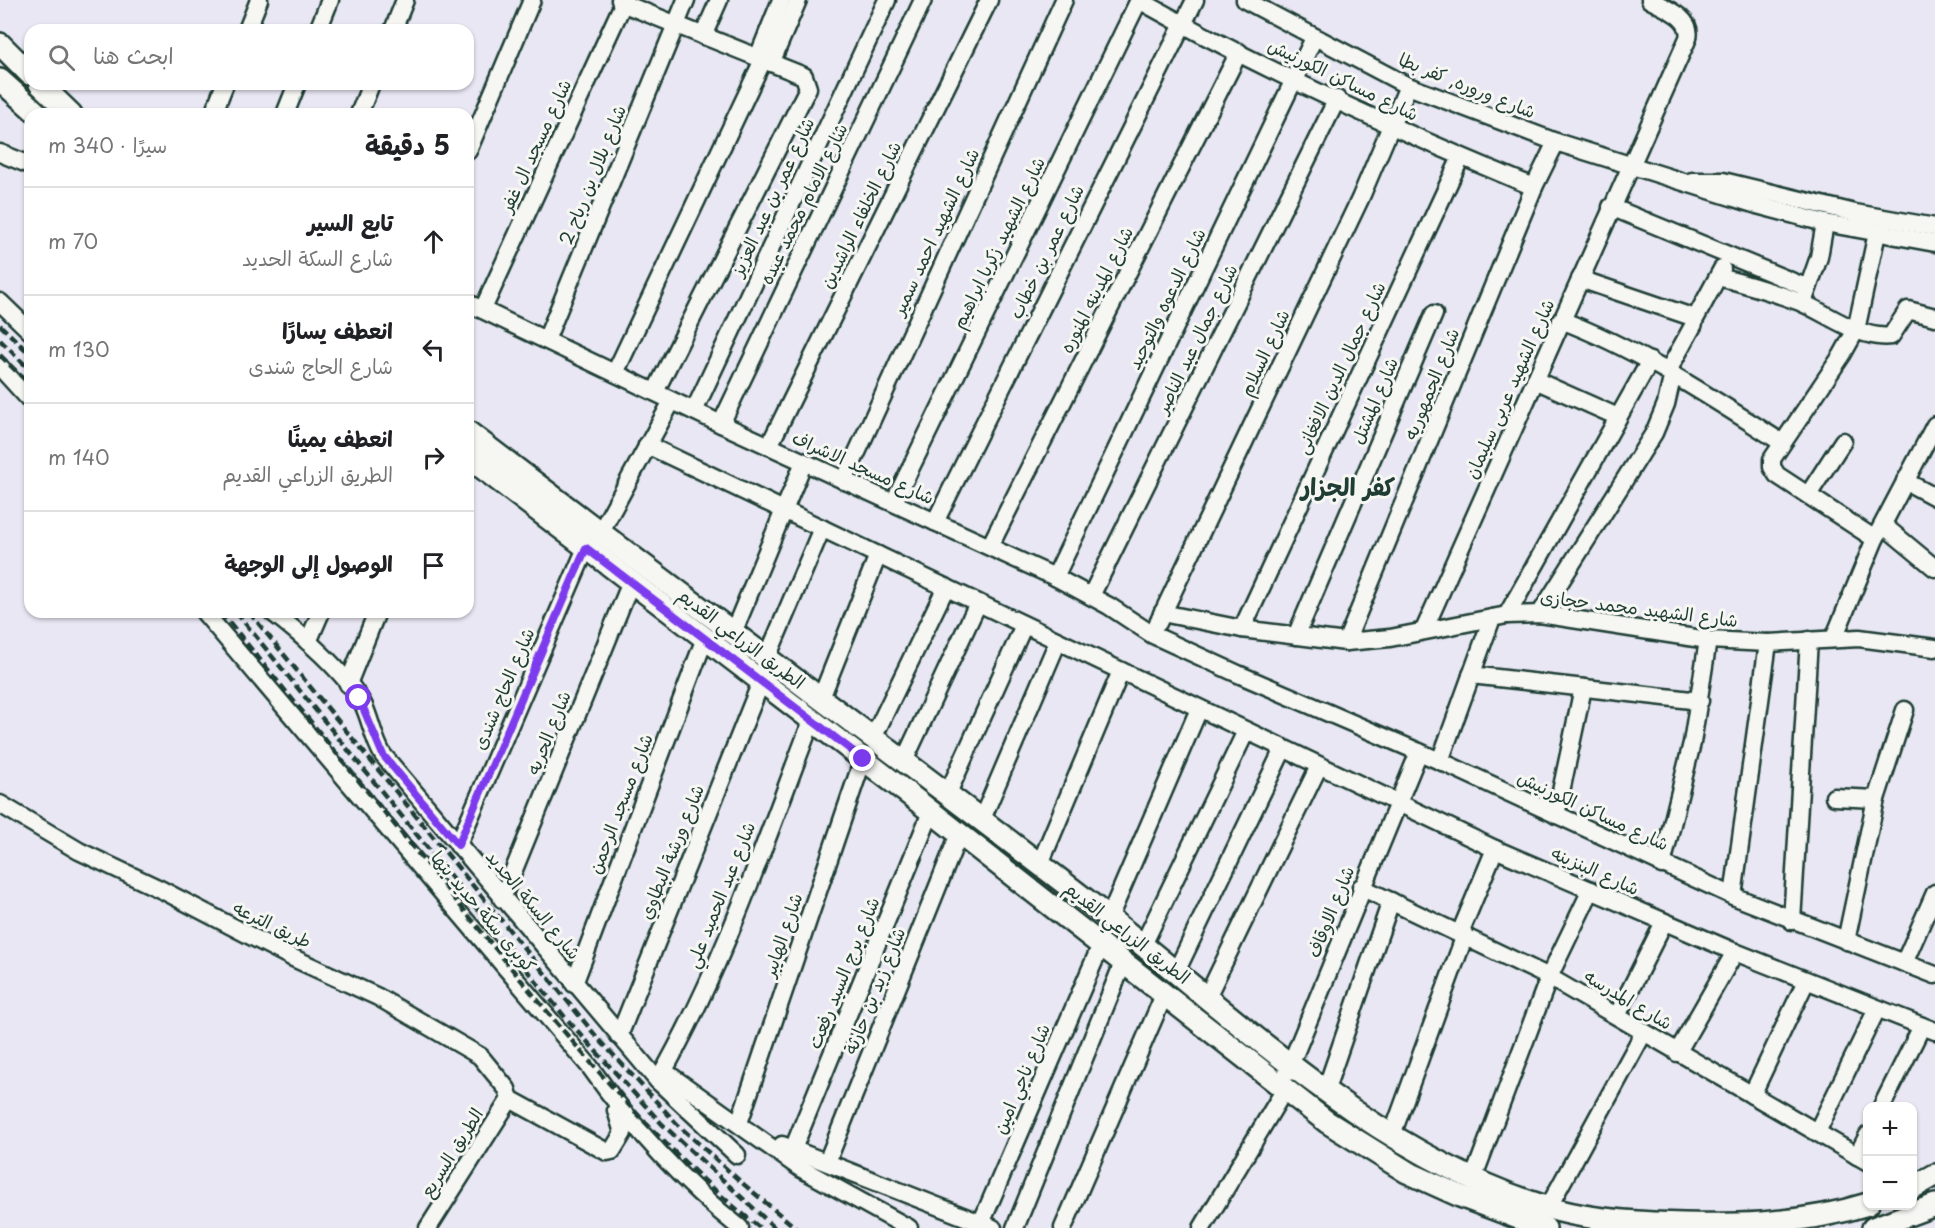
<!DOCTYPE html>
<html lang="ar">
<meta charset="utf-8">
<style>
body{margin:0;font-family:"Playpen Sans","Playpen Sans Arabic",sans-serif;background:#f2f2f2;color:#202124;direction:rtl}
.controls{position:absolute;right:18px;bottom:18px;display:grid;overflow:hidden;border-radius:12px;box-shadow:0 2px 4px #0004}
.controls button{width:54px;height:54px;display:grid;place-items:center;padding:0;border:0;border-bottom:2px solid #e0e0e0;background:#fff;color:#202124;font:30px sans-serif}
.stop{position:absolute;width:18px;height:18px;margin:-14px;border:4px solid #7c3aed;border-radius:50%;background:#fff}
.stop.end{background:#7c3aed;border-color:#fff;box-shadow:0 2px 6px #0008}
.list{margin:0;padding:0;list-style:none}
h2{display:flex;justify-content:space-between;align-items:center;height:78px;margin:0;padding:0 24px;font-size:26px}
h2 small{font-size:20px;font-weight:400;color:#757577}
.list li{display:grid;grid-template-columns:39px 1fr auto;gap:18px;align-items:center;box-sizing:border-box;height:108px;padding:0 24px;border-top:2px solid #e0e0e0}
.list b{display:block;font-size:22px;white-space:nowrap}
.list p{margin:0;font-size:20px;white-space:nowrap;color:#757577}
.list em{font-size:20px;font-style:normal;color:#757577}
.icon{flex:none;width:33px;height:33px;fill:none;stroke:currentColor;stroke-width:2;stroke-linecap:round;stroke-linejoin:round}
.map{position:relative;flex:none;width:1935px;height:1228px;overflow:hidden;direction:ltr}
.search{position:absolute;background:#fff;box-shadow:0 2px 4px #0004;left:24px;top:24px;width:450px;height:66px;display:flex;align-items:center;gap:15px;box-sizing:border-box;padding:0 21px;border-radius:18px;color:#757577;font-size:22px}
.panel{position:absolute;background:#fff;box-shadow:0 2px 4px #0004;left:24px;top:108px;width:450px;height:510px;border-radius:18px;direction:rtl}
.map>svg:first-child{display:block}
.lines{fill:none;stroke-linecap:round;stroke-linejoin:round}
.minor-casing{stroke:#1f3d34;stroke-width:21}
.major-casing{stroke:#1f3d34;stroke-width:26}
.minor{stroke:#f6f6f2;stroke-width:16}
.major{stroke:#f6f6f2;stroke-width:21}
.rail{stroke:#1f3d34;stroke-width:4.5;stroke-dasharray:9 4.5;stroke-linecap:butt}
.route{stroke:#7c3aed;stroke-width:8}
.labels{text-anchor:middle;stroke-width:6;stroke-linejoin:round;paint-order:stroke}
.street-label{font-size:18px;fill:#1f3d34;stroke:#f6f6f2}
.district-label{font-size:24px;font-weight:bold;fill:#1f3d34;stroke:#f6f6f2}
</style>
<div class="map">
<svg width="1935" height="1228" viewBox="0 0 1935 1228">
<rect width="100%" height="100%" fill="#e8e7f3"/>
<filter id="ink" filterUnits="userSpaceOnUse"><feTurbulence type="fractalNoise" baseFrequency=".0167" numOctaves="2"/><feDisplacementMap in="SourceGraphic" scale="12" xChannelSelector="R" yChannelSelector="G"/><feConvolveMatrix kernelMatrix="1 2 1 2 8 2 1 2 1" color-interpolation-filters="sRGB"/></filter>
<g filter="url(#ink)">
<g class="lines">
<defs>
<g id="minor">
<path d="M 1139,0 C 1265,71 1400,132 1534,187"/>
<path d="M 1245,0 L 1408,86 L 1556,142 L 1757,205 L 1825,223 L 1935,243"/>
<path d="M 622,3 L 804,76 L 808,88 L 655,392"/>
<path d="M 247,30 L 259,0"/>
<path d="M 318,30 L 330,0"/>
<path d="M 393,30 L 405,0"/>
<path d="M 703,36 L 719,0"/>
<path d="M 758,57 L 781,0"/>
<path d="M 771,63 L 798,0"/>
<path d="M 213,114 L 225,84"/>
<path d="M 285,114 L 297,84"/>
<path d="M 359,114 L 371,84"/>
<path d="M 468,151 L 532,0"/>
<path d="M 0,153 L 30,165"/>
<path d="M 1692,181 L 1723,181 L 1855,213 L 1935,227"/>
<path d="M 1611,207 L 1808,288"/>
<path d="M 1719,277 C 1746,284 1773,292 1800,302 C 1827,313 1860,340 1891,336 L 1908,310 L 1935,317"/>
<path d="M 1580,279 L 1692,317 L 1694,324 L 1668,371"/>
<path d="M 1805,297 L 1819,257 L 1825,223"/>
<path d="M 0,302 L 30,331"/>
<path d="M 468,303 L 721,424 L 1055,577 L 1109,606 L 1153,635 L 1238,674 L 1440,761 L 1733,896 L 1935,975"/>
<path d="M 483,309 L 622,6 L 620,0"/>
<path d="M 1561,320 C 1640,350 1710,397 1781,442"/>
<path d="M 1694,321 L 1722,269"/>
<path d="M 546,340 L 686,0"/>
<path d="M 0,367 L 30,400"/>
<path d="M 615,373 L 763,60"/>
<path d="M 1535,380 L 1618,417"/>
<path d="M 694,411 L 887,0"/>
<path d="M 721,424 L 923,0"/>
<path d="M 647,445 L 1495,849 L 1735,952 L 1935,1031"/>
<path d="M 769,446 L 989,0"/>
<path d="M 844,481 L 1064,0"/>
<path d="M 1905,481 L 1935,497"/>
<path d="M 1808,495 L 1843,441"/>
<path d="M 894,502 L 1139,0"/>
<path d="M 935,522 L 1195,0"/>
<path d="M 1883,525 L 1935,568"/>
<path d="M 600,533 L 672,401"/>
<path d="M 1875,539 L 1777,475 L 1772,467 L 1772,459 L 1842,355 L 1856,330 L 1877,233"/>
<path d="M 990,546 L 1239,52"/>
<path d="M 1055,577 L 1314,38"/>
<path d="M 1091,596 L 1337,99"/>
<path d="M 204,612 L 590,1067 C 633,1128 681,1181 740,1228"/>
<path d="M 272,612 C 300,633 346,673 363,704 C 371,720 373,739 383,755 L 658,1081 L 737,1155"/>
<path d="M 1162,613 L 1242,629 L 1346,642 L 1390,638 L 1507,615 L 1540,614 L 1708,640 L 1768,643 L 1859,638 L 1935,648"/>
<path d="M 1540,614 L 1654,433 L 1666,404 L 1673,374"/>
<path d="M 1507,615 L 1650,361"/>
<path d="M 1158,623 L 1360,199 L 1408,86"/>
<path d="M 1242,629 L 1461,157"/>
<path d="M 1424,630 L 1688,38 C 1693,18 1665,8 1650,0"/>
<path d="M 733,633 L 804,462"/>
<path d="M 1296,636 L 1434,314"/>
<path d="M 1834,638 L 1875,539 L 1935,425"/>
<path d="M 308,642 L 321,612"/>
<path d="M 1346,642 L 1534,187 L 1556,142"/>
<path d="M 767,658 L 822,528"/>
<path d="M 1471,675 L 1700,701"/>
<path d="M 348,684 L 377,612"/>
<path d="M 821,698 L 878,555"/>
<path d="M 873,738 L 946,587"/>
<path d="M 904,761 L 978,603"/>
<path d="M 1440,761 L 1492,618"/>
<path d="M 948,793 L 1024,625"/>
<path d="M 1834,797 L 1876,799"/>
<path d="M 0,804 L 79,851 L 162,890 L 291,957 L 378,997 L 480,1056 L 507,1089 L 510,1099"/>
<path d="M 1556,815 L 1583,688"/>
<path d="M 982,819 L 1058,641"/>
<path d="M 458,845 L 586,548"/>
<path d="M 1040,864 L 1121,671"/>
<path d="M 1662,865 L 1692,743 L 1708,640"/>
<path d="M 1361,887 L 1549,977 L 1868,1162"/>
<path d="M 1733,896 L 1768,643"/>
<path d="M 502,899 L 631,582"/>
<path d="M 1109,918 L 1199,709"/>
<path d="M 1792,921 L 1809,640"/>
<path d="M 1460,933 L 1495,849"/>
<path d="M 1846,941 L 1876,799 L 1905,710"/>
<path d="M 1143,945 L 1246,731"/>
<path d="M 1904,963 L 1935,893"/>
<path d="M 1176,972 L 1283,749"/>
<path d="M 574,984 L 705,638"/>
<path d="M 1207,997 L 1319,766"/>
<path d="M 1618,1014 L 1664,922"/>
<path d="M 619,1036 L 761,682"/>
<path d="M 1677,1053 L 1735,952"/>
<path d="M 664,1071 L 800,1168 L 909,1228"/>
<path d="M 1287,1073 L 1419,752"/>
<path d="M 658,1081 C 723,968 765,841 812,720"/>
<path d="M 1326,1089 L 1391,901"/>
<path d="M 1752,1095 L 1806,981"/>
<path d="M 510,1099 L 607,1152 L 612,1151 L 623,1133 L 616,1110"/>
<path d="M 1882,1106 L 1922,1026"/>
<path d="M 739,1123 L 863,759"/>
<path d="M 1817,1132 L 1877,1009"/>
<path d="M 1392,1135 L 1465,935"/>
<path d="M 782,1145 L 993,1228"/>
<path d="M 793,1149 L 931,812"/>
<path d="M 1857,1156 L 1868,1135"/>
<path d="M 827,1162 L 959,834"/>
<path d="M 1473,1179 L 1549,977 L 1591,890"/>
<path d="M 1548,1208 L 1644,1032"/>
<path d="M 428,1228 L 510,1099"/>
<path d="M 979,1228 L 1101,945"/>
<path d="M 1015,1228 L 1123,963"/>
<path d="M 1063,1228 L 1164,995"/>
<path d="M 1202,1228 L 1285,1089"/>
</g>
<g id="major">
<path d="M 0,44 L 30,74"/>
<path d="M 0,80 L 38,114"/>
<path d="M 40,84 L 71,114"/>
<path d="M 468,432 C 673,589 881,742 1085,899 C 1230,1011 1368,1152 1546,1207 C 1580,1218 1618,1221 1653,1223 C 1726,1226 1798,1226 1868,1204"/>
<path d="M 468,457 L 906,792 L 1327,1122 L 1407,1172 L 1460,1196 L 1545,1228"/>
<path d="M 1912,1188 L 1935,1175"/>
<path d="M 1873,1228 L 1935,1205"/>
</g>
</defs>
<use href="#minor" class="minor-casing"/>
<use href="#major" class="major-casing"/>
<use href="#minor" class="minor"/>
<use href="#major" class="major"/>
<g class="rail">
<path d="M 0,325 L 30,354"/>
<path d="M 0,340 L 30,370"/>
<path d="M 0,355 L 30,385"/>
<path d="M 221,612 C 306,716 391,820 476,925 C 563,1031 652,1143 760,1228"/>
<path d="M 236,612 L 564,1016 L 662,1124 L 775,1228"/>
<path d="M 249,612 L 596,1036 L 678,1125 L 741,1182 L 796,1228"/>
</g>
</g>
</g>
<g class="lines" filter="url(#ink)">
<path class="route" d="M 359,698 L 383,755 L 458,845 L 586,548 L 863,759"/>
</g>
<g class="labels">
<g class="street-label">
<text transform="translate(1343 80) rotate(26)" y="6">شارع مساكن الكورنيش</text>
<text transform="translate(1467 86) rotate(22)" y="6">شارع وروره, كفر بطا</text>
<text transform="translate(536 146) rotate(-65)" y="6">شارع مسجد ال غفر</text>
<text transform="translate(593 175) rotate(-68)" y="6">شارع بلال بن رباح 2</text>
<text transform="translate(773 197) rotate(-65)" y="6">شارع عمر بن عبد العزيز</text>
<text transform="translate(804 204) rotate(-64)" y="6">شارع الامام محمد عبده</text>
<text transform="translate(861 215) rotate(-64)" y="6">شارع الخلفاء الراشدين</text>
<text transform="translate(936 232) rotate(-65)" y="6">شارع الشهيد احمد سمير</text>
<text transform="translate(999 243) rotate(-64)" y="6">شارع الشهيد زكريا ابراهيم</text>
<text transform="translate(1047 252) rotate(-64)" y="6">شارع عمر بن خطاب</text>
<text transform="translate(1097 290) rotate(-63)" y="6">شارع المدينه المنوره</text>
<text transform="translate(1167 299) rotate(-64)" y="6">شارع الدعوه والتوحيد</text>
<text transform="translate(1197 339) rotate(-64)" y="6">شارع جمال عبد الناصر</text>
<text transform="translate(1265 353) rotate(-65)" y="6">شارع السلام</text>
<text transform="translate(1341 368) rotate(-65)" y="6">شارع جمال الدين الافغانى</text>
<text transform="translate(1432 384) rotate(-68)" y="6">شارع الجمهوريه</text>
<text transform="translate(1510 389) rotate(-66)" y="6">شارع الشهيد عربى سليمان</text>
<text transform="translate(1375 401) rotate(-67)" y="6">شارع المشتل</text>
<text transform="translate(863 468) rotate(24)" y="6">شارع مسجد الاشراف</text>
<text transform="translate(1639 609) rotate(7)" y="6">شارع الشهيد محمد حجازى</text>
<text transform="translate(741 639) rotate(37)" y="6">الطريق الزراعي القديم</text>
<text transform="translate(504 689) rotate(-67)" y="6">شارع الحاج شندى</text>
<text transform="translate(549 733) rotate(-68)" y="6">شارع الحريه</text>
<text transform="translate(621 804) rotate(-69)" y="6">شارع مسجد الرحمن</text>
<text transform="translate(1593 811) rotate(25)" y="6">شارع مساكن الكورنيش</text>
<text transform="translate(672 852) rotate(-68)" y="6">شارع ورشة البطاوي</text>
<text transform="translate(1595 871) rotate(24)" y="6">شارع البنزينه</text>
<text transform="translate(721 895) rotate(-68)" y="6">شارع عبد الحميد علي</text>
<text transform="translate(533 905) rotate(50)" y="6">شارع السكة الحديد</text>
<text transform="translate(483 912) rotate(50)" y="6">كوبرى سكة حديد بنها</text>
<text transform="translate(1331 912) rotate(-68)" y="6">شارع الاوقاف</text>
<text transform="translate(272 925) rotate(26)" y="6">طريق الترعه</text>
<text transform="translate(1127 933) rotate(38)" y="6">الطريق الزراعي القديم</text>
<text transform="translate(783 935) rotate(-71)" y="6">شارع الهايبر</text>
<text transform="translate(844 973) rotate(-68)" y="6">شارع برج السيد رفعت</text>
<text transform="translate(875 991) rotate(-68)" y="6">شارع زيد بن حارثة</text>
<text transform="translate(1628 1000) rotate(31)" y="6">شارع المدرسه</text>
<text transform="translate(1022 1079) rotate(-67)" y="6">شارع ناجي امين</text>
<text transform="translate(452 1153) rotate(-58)" y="6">الطريق السريع</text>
</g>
<g class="district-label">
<text x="1348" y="496">كفر الجزار</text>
</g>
</g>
</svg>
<div class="controls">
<button>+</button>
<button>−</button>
</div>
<div class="stop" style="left:359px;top:698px"></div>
<div class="stop end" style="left:863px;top:759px"></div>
<div class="search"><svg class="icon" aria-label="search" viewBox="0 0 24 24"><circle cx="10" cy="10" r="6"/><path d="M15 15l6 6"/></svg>ابحث هنا</div>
<section class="panel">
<h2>5 دقيقة<small>سيرًا · 340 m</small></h2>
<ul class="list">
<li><svg class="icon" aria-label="ahead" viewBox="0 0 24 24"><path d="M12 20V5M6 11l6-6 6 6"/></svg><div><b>تابع السير</b><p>شارع السكة الحديد</p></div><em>70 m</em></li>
<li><svg class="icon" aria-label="left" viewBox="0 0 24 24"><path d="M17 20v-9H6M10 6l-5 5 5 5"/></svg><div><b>انعطف يسارًا</b><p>شارع الحاج شندى</p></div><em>130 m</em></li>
<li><svg class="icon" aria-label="right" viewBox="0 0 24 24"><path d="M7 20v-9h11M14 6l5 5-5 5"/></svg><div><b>انعطف يمينًا</b><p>الطريق الزراعي القديم</p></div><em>140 m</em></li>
<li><svg class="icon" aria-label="arrive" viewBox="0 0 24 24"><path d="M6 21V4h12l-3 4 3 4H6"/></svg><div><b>الوصول إلى الوجهة</b></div></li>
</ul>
</section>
</div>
